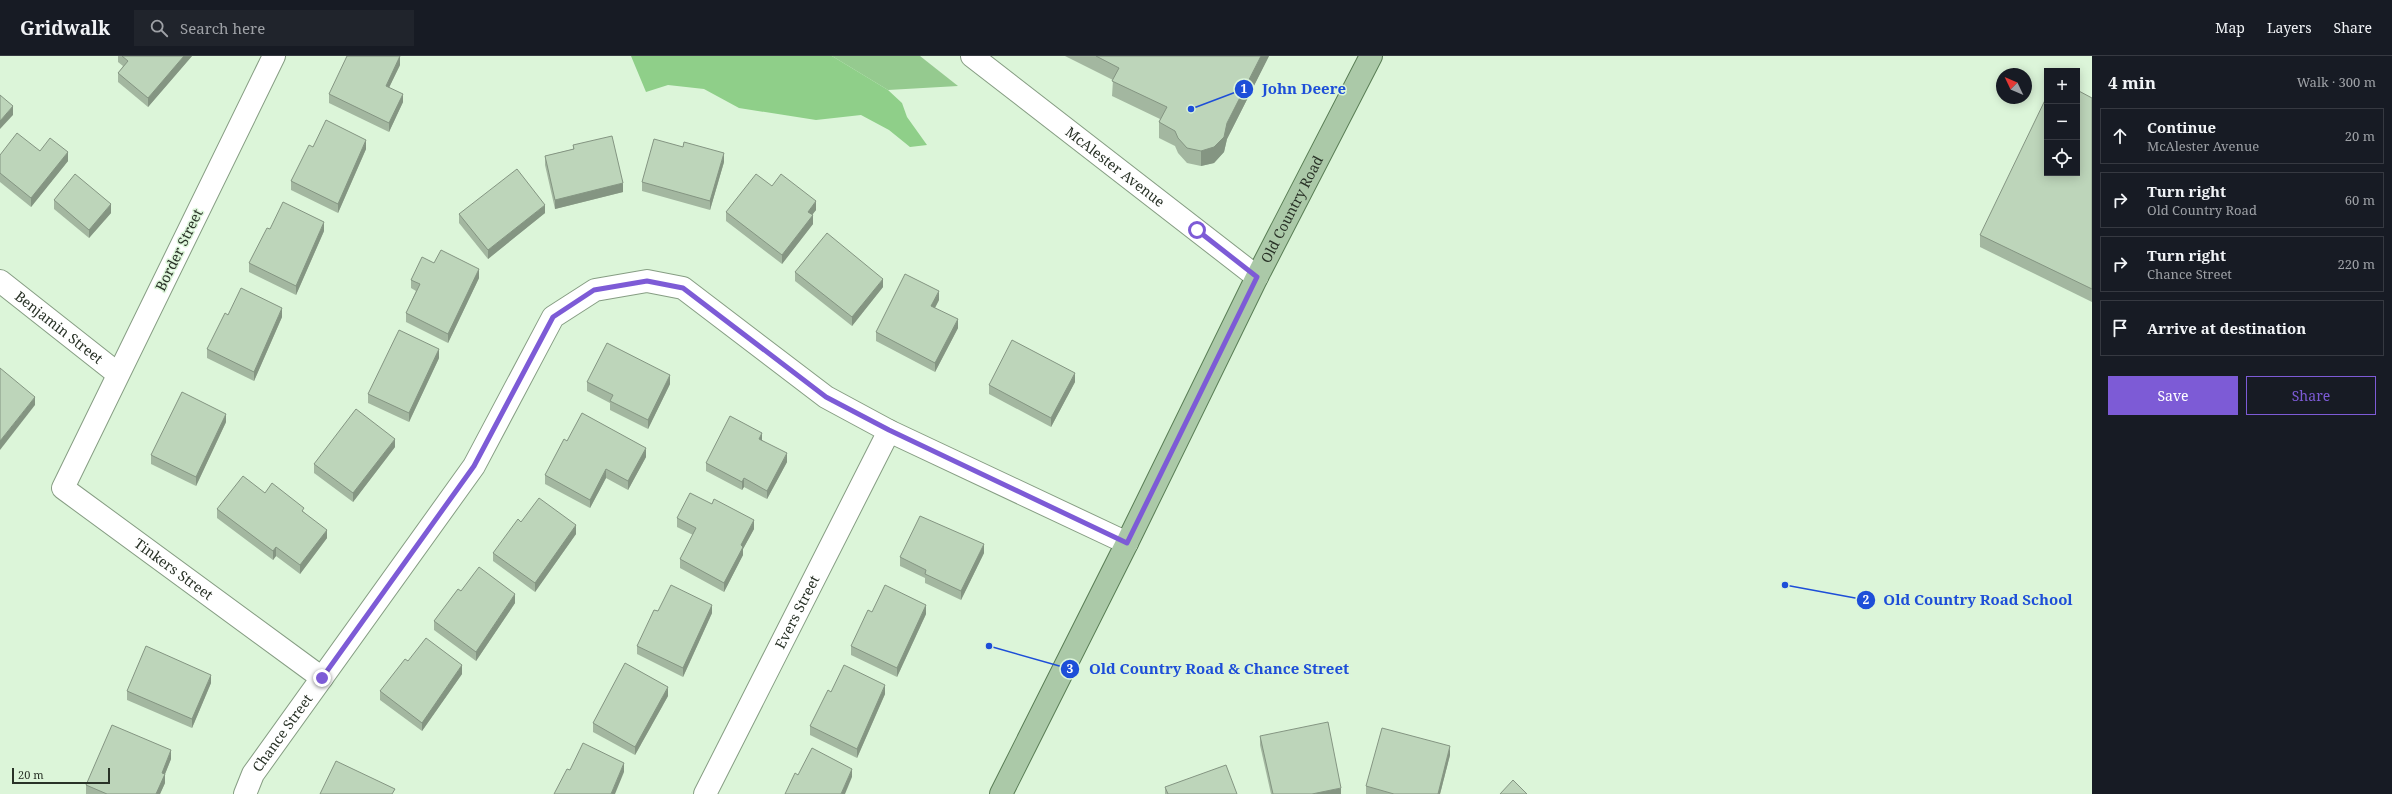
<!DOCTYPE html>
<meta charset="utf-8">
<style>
body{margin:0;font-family:"Noto Serif",serif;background:#20242c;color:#f1f3f6}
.controls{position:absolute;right:12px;top:12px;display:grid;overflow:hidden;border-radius:0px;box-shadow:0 2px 10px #0003}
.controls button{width:36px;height:36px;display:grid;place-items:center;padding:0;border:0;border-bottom:1px solid #363941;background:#171b24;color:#f1f3f6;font:20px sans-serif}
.compass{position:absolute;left:1996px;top:12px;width:36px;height:36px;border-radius:50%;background:#171b24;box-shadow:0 2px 10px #0003;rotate:314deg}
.scale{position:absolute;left:12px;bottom:10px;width:98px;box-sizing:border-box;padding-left:4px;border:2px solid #293227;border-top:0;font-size:11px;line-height:14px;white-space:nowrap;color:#293227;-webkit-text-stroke:3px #dcf5d9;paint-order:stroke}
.stop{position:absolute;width:12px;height:12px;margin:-9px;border:3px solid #7d5bd6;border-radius:50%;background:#fff}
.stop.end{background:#7d5bd6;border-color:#fff;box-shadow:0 1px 4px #0008}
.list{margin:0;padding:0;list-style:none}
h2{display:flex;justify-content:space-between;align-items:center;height:52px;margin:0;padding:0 16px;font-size:17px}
h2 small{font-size:13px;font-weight:400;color:#9ea1a6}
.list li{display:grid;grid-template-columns:26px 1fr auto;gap:12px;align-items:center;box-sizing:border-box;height:56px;margin:0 8px 8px;padding:0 8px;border:1px solid #363941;border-radius:0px}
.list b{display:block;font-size:15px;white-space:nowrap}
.list p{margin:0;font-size:13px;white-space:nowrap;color:#9ea1a6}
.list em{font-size:13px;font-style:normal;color:#9ea1a6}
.actions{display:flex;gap:8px;padding:12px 16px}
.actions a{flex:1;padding:9px 0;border:1px solid #7d5bd6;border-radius:0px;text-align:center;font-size:14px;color:#7d5bd6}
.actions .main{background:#7d5bd6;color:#fff}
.icon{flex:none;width:22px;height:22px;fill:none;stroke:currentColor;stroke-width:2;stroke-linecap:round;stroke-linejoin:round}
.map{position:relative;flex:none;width:2092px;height:738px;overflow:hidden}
header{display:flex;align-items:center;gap:24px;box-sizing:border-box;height:56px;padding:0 20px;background:#171b24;border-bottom:1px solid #363941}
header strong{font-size:19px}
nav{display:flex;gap:22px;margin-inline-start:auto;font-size:14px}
.search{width:280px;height:36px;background:#20242c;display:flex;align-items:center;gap:10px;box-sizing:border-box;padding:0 14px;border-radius:0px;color:#9ea1a6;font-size:15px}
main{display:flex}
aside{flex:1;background:#171b24}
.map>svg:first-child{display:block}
.green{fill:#95ca8f}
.forest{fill:#8fcf89}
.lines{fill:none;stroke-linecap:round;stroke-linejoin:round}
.street-casing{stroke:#869d83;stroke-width:24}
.primary-casing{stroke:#597d55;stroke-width:24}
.street{stroke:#fff;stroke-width:22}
.primary{stroke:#abc9a8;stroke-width:22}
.wall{fill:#a3b7a0}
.shaded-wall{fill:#849582}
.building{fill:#bdd5ba;stroke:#849582}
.route{stroke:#7d5bd6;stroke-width:5}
.labels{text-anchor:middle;stroke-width:3;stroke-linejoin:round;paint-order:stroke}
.street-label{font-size:14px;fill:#293227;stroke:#dcf5d9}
.leader{fill:none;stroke:#1d4ed8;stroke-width:1.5}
.callout-dot{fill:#1d4ed8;stroke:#dcf5d9;stroke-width:1.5}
.mark-label{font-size:12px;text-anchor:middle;font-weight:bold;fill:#fff}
.callout-label{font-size:15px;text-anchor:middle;font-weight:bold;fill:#1d4ed8;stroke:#dcf5d9;stroke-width:3;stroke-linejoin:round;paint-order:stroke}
</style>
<header>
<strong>Gridwalk</strong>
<div class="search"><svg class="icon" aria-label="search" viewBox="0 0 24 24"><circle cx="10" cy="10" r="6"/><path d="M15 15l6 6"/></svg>Search here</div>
<nav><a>Map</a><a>Layers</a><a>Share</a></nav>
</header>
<main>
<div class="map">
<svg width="2092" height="738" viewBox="0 0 2092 738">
<rect width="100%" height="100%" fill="#dcf5d9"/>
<path class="green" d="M 832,0 L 920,0 L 958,30 L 888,34 Z"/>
<path class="forest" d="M 631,0 L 832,0 L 888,34 L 902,47 L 907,61 L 927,89 L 910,91 L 889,74 L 861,59 L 816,64 L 739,52 L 704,33 L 668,29 L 646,36 Z"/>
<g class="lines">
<defs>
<g id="street">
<path id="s1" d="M 274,0 L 63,432 L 322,622"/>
<path id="s2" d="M 972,0 L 1257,221"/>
<path id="s3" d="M 0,225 L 118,318"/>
<path id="s4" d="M 245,738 L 253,718 L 474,410 L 553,261 L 595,234 L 647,225 L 683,232 L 826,341 L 889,375 L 1127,487"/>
<path id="s5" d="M 705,738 L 889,375"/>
</g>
<g id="primary">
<path id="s6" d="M 1001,738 L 1127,487 L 1257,221 L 1371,0"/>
</g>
</defs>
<use href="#street" class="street-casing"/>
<use href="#primary" class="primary-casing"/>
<use href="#street" class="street"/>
<use href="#primary" class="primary"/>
</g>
<g class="wall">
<path d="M 118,0 L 192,0 L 148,51 L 118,26 L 118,17 L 123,10 L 118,6 Z"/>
<path d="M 1065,0 L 1269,0 L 1227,83 L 1224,96 L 1214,107 L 1201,110 L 1187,107 L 1178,97 L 1175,90 L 1159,82 L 1159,66 L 1160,63 L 1112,40 L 1113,24 Z"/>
<path d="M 400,9 L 389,31 L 403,46 L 389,76 L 329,47 L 329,38 Z"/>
<path d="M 2092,42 L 2092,246 L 1980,191 L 1980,179 Z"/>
<path d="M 573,89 L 623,136 L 555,153 L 545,109 L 545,100 L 573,93 Z"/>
<path d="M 313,91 L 366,93 L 338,157 L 291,134 L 291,125 Z"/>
<path d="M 40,95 L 68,105 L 31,151 L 0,126 L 0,99 Z"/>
<path d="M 724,106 L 710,154 L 642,135 L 642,126 Z"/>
<path d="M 772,130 L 816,154 L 812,159 L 813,168 L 782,208 L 726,165 L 726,156 Z"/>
<path d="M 54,144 L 111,157 L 89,182 L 54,153 Z"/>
<path d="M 545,157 L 488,203 L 459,167 L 459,158 Z"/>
<path d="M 324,175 L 296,239 L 249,216 L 249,207 Z"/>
<path d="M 434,207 L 479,222 L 448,287 L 406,266 L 406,257 L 416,235 L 411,232 L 411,224 Z"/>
<path d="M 795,216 L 883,231 L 852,270 L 795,225 Z"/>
<path d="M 939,244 L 935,252 L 958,272 L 935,316 L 876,285 L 876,276 Z"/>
<path d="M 228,259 L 282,261 L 254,325 L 207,302 L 207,293 Z"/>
<path d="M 439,302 L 409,366 L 368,347 L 368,338 Z"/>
<path d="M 587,326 L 670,328 L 648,373 L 610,354 L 610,347 L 587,335 Z"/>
<path d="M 1075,326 L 1051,371 L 989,338 L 989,329 Z"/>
<path d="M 226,366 L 196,430 L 151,408 L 151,399 Z"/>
<path d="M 762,384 L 787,406 L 767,443 L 744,431 L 742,434 L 706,415 L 706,407 Z"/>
<path d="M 567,385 L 646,401 L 628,434 L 606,422 L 590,452 L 545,428 L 545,419 Z"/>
<path d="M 395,391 L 353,446 L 314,417 L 314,408 Z"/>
<path d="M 265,437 L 304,456 L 327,482 L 300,518 L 276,500 L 273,504 L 217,462 L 217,453 Z"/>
<path d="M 677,462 L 754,473 L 743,493 L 743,499 L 724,536 L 680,512 L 680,503 L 693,479 L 677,471 Z"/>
<path d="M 521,466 L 576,478 L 535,536 L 493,505 L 493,497 Z"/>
<path d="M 984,497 L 961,544 L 925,527 L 925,522 L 900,510 L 900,501 Z"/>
<path d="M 461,535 L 515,547 L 476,605 L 434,574 L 434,565 Z"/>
<path d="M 658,555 L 712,557 L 683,621 L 637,598 L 637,590 Z"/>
<path d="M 926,558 L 897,621 L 851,599 L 851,590 Z"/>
<path d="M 408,605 L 462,618 L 422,675 L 380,644 L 380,635 Z"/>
<path d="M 211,627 L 192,672 L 127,644 L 127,635 Z"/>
<path d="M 831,636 L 885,638 L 857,702 L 810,679 L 810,670 Z"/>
<path d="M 668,640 L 635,699 L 593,676 L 593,667 Z"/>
<path d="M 1260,680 L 1341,738 L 1271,738 L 1260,689 Z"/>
<path d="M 1450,699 L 1440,738 L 1366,738 L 1366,730 Z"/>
<path d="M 171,703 L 165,718 L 165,727 L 160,738 L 86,738 L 86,729 Z"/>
<path d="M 1165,731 L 1237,738 L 1165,738 Z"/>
</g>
<g class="shaded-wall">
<path d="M 184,0 L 192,0 L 148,51 L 148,42 Z"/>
<path d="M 400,0 L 400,9 L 386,38 L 386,30 Z"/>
<path d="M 1261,0 L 1269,0 L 1227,83 L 1224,96 L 1214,107 L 1201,110 L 1201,95 L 1227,67 Z"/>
<path d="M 403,38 L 403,46 L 389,76 L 389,67 Z"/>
<path d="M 13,50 L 13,59 L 0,73 L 0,65 Z"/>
<path d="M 366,84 L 366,93 L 338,157 L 338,148 Z"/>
<path d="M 68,96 L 68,105 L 31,151 L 31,142 Z"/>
<path d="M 724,97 L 724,106 L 710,154 L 710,145 Z"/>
<path d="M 623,127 L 623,136 L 555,153 L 555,144 Z"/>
<path d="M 816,145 L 816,154 L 808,164 L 808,156 Z"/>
<path d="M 111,148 L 111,157 L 89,182 L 89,174 Z"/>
<path d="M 545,149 L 545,157 L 488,203 L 488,194 Z"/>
<path d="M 813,159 L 813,168 L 782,208 L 782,199 Z"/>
<path d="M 324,166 L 324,175 L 296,239 L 296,230 Z"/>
<path d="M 479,213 L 479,222 L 448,287 L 448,278 Z"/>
<path d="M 883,223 L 883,231 L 852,270 L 852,261 Z"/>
<path d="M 939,235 L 939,244 L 931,259 L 931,250 Z"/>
<path d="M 282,252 L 282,261 L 254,325 L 254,316 Z"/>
<path d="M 958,263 L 958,272 L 935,316 L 935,307 Z"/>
<path d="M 439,293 L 439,302 L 409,366 L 409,357 Z"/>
<path d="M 1075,317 L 1075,326 L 1051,371 L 1051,362 Z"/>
<path d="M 670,319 L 670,328 L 648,373 L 648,364 Z"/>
<path d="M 35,341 L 35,349 L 0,394 L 0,385 Z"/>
<path d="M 226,358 L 226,366 L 196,430 L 196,421 Z"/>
<path d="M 762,377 L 762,386 L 759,383 Z"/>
<path d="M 395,383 L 395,391 L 353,446 L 353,437 Z"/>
<path d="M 646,392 L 646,401 L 628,434 L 628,425 Z"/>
<path d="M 787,397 L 787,406 L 767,443 L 767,435 Z"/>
<path d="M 606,413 L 606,422 L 590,452 L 590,444 Z"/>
<path d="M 744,422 L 744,431 L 742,434 L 742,426 Z"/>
<path d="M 754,464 L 754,473 L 743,493 L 743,499 L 724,536 L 724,527 L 741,489 Z"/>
<path d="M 576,469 L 576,478 L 535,536 L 535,527 Z"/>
<path d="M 327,474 L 327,482 L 300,518 L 300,509 Z"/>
<path d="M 984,488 L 984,497 L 961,544 L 961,535 Z"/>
<path d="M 276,491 L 276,500 L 273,504 L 273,495 Z"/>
<path d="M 515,538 L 515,547 L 476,605 L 476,596 Z"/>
<path d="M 712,549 L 712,557 L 683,621 L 683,612 Z"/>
<path d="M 926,549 L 926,558 L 897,621 L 897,612 Z"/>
<path d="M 462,609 L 462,618 L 422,675 L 422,667 Z"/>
<path d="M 211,619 L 211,627 L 192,672 L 192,663 Z"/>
<path d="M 885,629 L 885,638 L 857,702 L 857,693 Z"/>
<path d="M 668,631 L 668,640 L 635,699 L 635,691 Z"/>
<path d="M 1450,690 L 1450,699 L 1440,738 L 1438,738 Z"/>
<path d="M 171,694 L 171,703 L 165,718 L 165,727 L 160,738 L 156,738 L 162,717 Z"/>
<path d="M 624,707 L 624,716 L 615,738 L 611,738 Z"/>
<path d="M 852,713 L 852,721 L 845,738 L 841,738 Z"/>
<path d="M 1341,732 L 1341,738 L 1312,738 Z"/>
</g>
<g class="building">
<path d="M 122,0 L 184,0 L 148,42 L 118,17 L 128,5 Z"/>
<path d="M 347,0 L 400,0 L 386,30 L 403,38 L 389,67 L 329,38 Z"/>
<path d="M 1096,0 L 1261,0 L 1227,67 L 1224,81 L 1214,91 L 1201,95 L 1187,92 L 1178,82 L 1175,75 L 1159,66 L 1167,51 L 1112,25 L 1119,12 Z"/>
<path d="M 2077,34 L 2092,42 L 2092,233 L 1980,179 L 2047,40 L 2047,117 L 2077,117 Z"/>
<path d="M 0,39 L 13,50 L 0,65 Z"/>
<path d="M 326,64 L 366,84 L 338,148 L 291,125 L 309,89 L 313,91 Z"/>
<path d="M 17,77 L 40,95 L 50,82 L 68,96 L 31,142 L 0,117 L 0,99 Z"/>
<path d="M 612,80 L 623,127 L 555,144 L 545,100 L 574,93 L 573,89 Z"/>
<path d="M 654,83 L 683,91 L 684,86 L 724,97 L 710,145 L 642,126 Z"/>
<path d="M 517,113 L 545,149 L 488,194 L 459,158 Z"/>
<path d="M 75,118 L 111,148 L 89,174 L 54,144 Z"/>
<path d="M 756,118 L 772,130 L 781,118 L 816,145 L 808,156 L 813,159 L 782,199 L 726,156 Z"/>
<path d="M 283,146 L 324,166 L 296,230 L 249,207 L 267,172 L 270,173 Z"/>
<path d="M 827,177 L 883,223 L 852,261 L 795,216 Z"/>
<path d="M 441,194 L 479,213 L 448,278 L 406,257 L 420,228 L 411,224 L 422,201 L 434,207 Z"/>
<path d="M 905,218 L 939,235 L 931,250 L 958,263 L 935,307 L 876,276 Z"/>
<path d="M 241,232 L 282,252 L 254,316 L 207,293 L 225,257 L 228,259 Z"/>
<path d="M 399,274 L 439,293 L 409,357 L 368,338 Z"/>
<path d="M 1012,284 L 1075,317 L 1051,362 L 989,329 Z"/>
<path d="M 607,287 L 670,319 L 648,364 L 610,345 L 613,339 L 587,326 Z"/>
<path d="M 0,312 L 35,341 L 0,385 Z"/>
<path d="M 182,336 L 226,358 L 196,421 L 151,399 Z"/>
<path d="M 356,353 L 395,383 L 353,437 L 314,408 Z"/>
<path d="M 582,357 L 646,392 L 628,425 L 606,413 L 590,444 L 545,419 L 564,383 L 567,385 Z"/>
<path d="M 730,360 L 762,377 L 759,383 L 787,397 L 767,435 L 744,422 L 742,426 L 706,407 Z"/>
<path d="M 243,420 L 265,437 L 272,427 L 304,452 L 302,455 L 327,474 L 300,509 L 276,491 L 273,495 L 217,453 Z"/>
<path d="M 690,437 L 712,448 L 714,443 L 754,464 L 741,489 L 743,491 L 724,527 L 680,503 L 696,472 L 677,462 Z"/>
<path d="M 539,442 L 576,469 L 535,527 L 493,497 L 518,463 L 521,466 Z"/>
<path d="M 920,460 L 984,488 L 961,535 L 925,518 L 926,514 L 900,501 Z"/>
<path d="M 479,511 L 515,538 L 476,596 L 434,565 L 458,533 L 461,535 Z"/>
<path d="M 671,529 L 712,549 L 683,612 L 637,590 L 654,554 L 658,555 Z"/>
<path d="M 885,529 L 926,549 L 897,612 L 851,590 L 868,554 L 872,556 Z"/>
<path d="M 426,582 L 462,609 L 422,667 L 380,635 L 405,603 L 408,605 Z"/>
<path d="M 146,590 L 211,619 L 192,663 L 127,635 Z"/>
<path d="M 625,607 L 668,631 L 635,691 L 593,667 Z"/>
<path d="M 844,609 L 885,629 L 857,693 L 810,670 L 828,634 L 831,636 Z"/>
<path d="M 1328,666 L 1341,732 L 1312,738 L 1273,738 L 1260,680 Z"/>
<path d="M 112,669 L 171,694 L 162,717 L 165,718 L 156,738 L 107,738 L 86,729 Z"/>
<path d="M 1382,672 L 1450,690 L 1438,738 L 1394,738 L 1366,730 Z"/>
<path d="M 583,687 L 624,707 L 611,738 L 554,738 L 567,713 L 570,714 Z"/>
<path d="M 812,692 L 852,713 L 841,738 L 785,738 L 795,717 L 798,719 Z"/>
<path d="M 336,705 L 395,733 L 392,738 L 320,738 Z"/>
<path d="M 1226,709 L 1237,738 L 1168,738 L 1165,731 Z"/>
<path d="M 1513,724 L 1527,738 L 1500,738 Z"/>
</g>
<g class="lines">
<path class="route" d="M 322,622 L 474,410 L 553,261 L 594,234 L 647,225 L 683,232 L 826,341 L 889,374 L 1127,487 L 1257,221 L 1197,174"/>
</g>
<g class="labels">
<g class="street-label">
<text dy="5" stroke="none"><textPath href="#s2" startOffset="181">McAlester Avenue</textPath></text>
<text dy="5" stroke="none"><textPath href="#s6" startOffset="653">Old Country Road</textPath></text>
<text transform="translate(179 194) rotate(-64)" y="5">Border Street</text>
<text dy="5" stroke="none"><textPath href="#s3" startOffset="75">Benjamin Street</textPath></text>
<text dy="5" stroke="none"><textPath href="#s1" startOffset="618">Tinkers Street</textPath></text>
<text dy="5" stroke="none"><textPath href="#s5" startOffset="204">Evers Street</textPath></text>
<text dy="5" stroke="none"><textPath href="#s4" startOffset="72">Chance Street</textPath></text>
</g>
</g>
<path class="leader" d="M1191 53L1244 33M1785 529L1866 544M989 590L1070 613"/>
<g class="callout-dot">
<circle cx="1191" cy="53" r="4"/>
<circle cx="1785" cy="529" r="4"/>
<circle cx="989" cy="590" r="4"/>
<circle cx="1244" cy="33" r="10"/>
<circle cx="1866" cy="544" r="10"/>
<circle cx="1070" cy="613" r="10"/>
</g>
<g class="mark-label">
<text x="1244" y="37">1</text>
<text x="1866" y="548">2</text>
<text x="1070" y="617">3</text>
</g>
<g class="callout-label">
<text x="1304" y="38">John Deere</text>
<text x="1978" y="549">Old Country Road School</text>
<text x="1219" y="618">Old Country Road &amp; Chance Street</text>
</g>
</svg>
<div class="controls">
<button>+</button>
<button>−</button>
<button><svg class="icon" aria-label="locate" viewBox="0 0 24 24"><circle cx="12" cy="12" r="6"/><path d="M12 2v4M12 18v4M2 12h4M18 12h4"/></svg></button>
</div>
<svg class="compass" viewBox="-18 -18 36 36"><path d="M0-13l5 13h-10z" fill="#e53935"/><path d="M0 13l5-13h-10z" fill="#9ea1a6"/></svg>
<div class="scale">20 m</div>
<div class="stop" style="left:1197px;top:174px"></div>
<div class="stop end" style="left:322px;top:622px"></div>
</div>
<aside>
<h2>4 min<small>Walk · 300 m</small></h2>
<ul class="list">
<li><svg class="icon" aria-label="ahead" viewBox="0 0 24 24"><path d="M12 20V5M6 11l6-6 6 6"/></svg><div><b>Continue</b><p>McAlester Avenue</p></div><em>20 m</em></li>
<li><svg class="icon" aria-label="right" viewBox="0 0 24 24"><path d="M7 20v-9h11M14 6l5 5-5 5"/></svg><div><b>Turn right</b><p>Old Country Road</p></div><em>60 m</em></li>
<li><svg class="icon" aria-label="right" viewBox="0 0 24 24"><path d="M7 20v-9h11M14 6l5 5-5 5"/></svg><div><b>Turn right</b><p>Chance Street</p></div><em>220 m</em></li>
<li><svg class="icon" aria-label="arrive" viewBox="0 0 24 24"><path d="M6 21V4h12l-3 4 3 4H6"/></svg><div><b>Arrive at destination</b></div></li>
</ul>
<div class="actions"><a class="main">Save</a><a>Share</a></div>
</aside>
</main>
